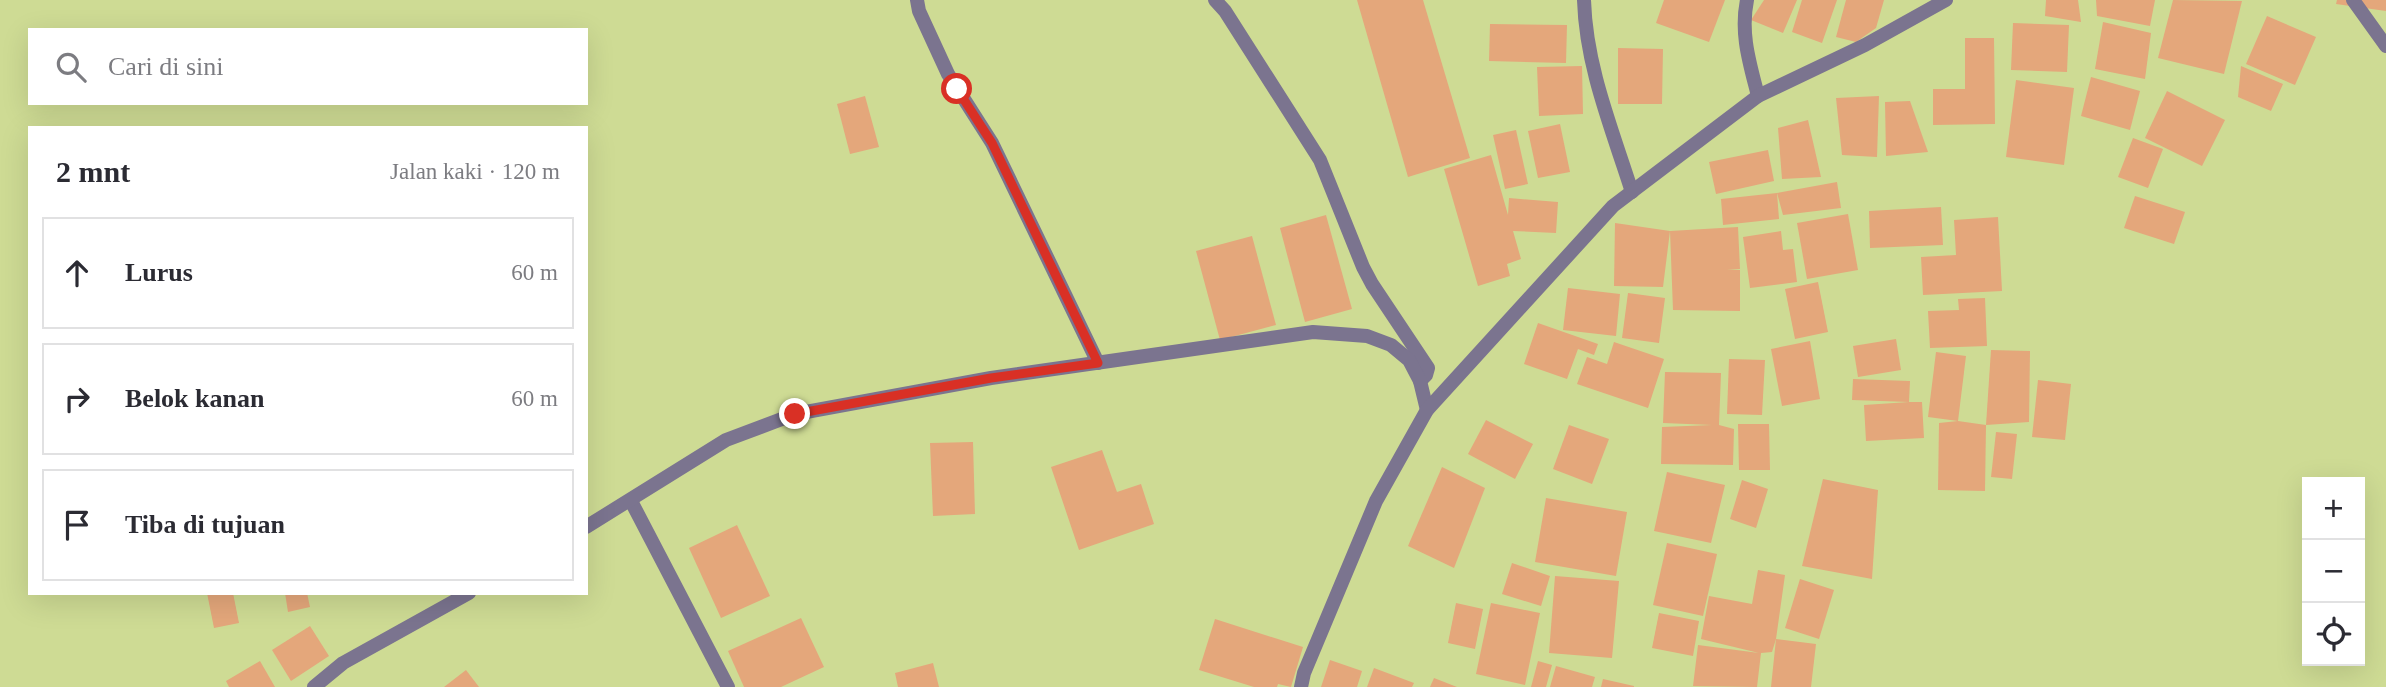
<!DOCTYPE html>
<html lang="id">
<meta charset="utf-8">
<style>
body{margin:0;font-family:"Times New Roman",serif;background:#f7f7f7;color:#2b2b33}
.controls{position:absolute;right:21px;bottom:21px;display:grid;overflow:hidden;border-radius:0px;box-shadow:0 7px 28px #0002}
.controls button{width:63px;height:63px;display:grid;place-items:center;padding:0;border:0;border-bottom:2px solid #e1e1e2;background:#fff;color:#2b2b33;font:35px sans-serif}
.stop{position:absolute;width:21px;height:21px;margin:-16px;border:5px solid #d93025;border-radius:50%;background:#fff}
.stop.end{background:#d93025;border-color:#fff;box-shadow:0 2px 7px #0008}
.list{margin:0;padding:0;list-style:none}
h2{display:flex;justify-content:space-between;align-items:center;height:91px;margin:0;padding:0 28px;font-size:30px}
h2 small{font-size:23px;font-weight:400;color:#7c7c81}
.list li{display:grid;grid-template-columns:46px 1fr auto;gap:21px;align-items:center;box-sizing:border-box;height:112px;margin:0 14px 14px;padding:0 14px;border:2px solid #e1e1e2;border-radius:0px}
.list b{display:block;font-size:26px;white-space:nowrap}
.list em{font-size:23px;font-style:normal;color:#7c7c81}
.icon{flex:none;width:38px;height:38px;fill:none;stroke:currentColor;stroke-width:2;stroke-linecap:round;stroke-linejoin:round}
.map{position:relative;flex:none;width:2386px;height:687px;overflow:hidden}
.search{position:absolute;background:#fff;box-shadow:0 7px 28px #0002;left:28px;top:28px;width:560px;height:77px;display:flex;align-items:center;gap:18px;box-sizing:border-box;padding:0 24px;border-radius:0px;color:#7c7c81;font-size:26px}
.panel{position:absolute;background:#fff;box-shadow:0 7px 28px #0002;left:28px;top:126px;width:560px;height:469px;border-radius:0px}
.map>svg:first-child{display:block}
.building{fill:#e4a77b}
.lines{fill:none;stroke-linecap:round;stroke-linejoin:round}
.lane{stroke:#7b748f;stroke-width:14}
.street{stroke:#7b748f;stroke-width:14}
.route{stroke:#d93025;stroke-width:9}
</style>
<div class="map">
<svg width="2386" height="687" viewBox="0 0 2386 687">
<rect width="100%" height="100%" fill="#cedb94"/>
<g class="building">
<path d="M 1357,0 L 1423,0 L 1470,158 L 1408,177 Z"/>
<path d="M 1664,0 L 1725,0 L 1709,42 L 1656,23 Z"/>
<path d="M 1764,0 L 1797,0 L 1783,33 L 1751,20 Z"/>
<path d="M 1802,0 L 1837,0 L 1822,43 L 1792,32 Z"/>
<path d="M 1846,0 L 1884,0 L 1876,28 L 1856,42 L 1836,37 Z"/>
<path d="M 2046,0 L 2078,0 L 2081,22 L 2045,16 Z"/>
<path d="M 2096,0 L 2155,0 L 2150,26 L 2097,16 Z"/>
<path d="M 2173,0 L 2242,1 L 2224,74 L 2158,58 Z"/>
<path d="M 2337,0 L 2386,0 L 2386,11 L 2336,4 Z"/>
<path d="M 2267,16 L 2316,37 L 2295,85 L 2246,64 Z"/>
<path d="M 2103,22 L 2151,33 L 2145,79 L 2095,69 Z"/>
<path d="M 2013,23 L 2069,25 L 2067,72 L 2011,70 Z"/>
<path d="M 1490,24 L 1567,25 L 1566,63 L 1489,61 Z"/>
<path d="M 1965,38 L 1994,38 L 1995,124 L 1933,125 L 1933,89 L 1965,89 Z"/>
<path d="M 1618,48 L 1663,49 L 1662,104 L 1618,104 Z"/>
<path d="M 1582,66 L 1583,114 L 1539,116 L 1537,67 Z"/>
<path d="M 2241,66 L 2283,84 L 2271,111 L 2238,97 Z"/>
<path d="M 2091,77 L 2140,91 L 2130,130 L 2081,116 Z"/>
<path d="M 2016,80 L 2074,88 L 2064,165 L 2006,157 Z"/>
<path d="M 2167,91 L 2225,120 L 2202,166 L 2145,138 Z"/>
<path d="M 865,96 L 879,147 L 850,154 L 837,104 Z"/>
<path d="M 1879,96 L 1877,157 L 1842,155 L 1836,98 Z"/>
<path d="M 1910,101 L 1928,152 L 1886,156 L 1885,102 Z"/>
<path d="M 1808,120 L 1821,177 L 1782,179 L 1778,128 Z"/>
<path d="M 1560,124 L 1570,172 L 1538,178 L 1528,131 Z"/>
<path d="M 1516,130 L 1528,184 L 1505,189 L 1493,135 Z"/>
<path d="M 2133,138 L 2163,149 L 2148,188 L 2118,177 Z"/>
<path d="M 1768,150 L 1774,181 L 1716,194 L 1709,162 Z"/>
<path d="M 1491,155 L 1508,215 L 1509,198 L 1558,202 L 1556,233 L 1513,231 L 1521,259 L 1507,264 L 1510,276 L 1478,286 L 1444,169 Z"/>
<path d="M 1837,182 L 1841,208 L 1783,215 L 1777,193 Z"/>
<path d="M 1777,193 L 1779,219 L 1723,225 L 1721,199 Z"/>
<path d="M 2135,196 L 2185,212 L 2174,244 L 2124,228 Z"/>
<path d="M 1941,207 L 1943,245 L 1870,248 L 1869,211 Z"/>
<path d="M 1848,214 L 1858,270 L 1807,279 L 1797,223 Z"/>
<path d="M 1326,215 L 1352,309 L 1305,322 L 1280,228 Z"/>
<path d="M 1998,217 L 2002,291 L 1923,295 L 1921,257 L 1956,255 L 1954,220 Z"/>
<path d="M 1615,223 L 1670,231 L 1663,287 L 1614,286 Z"/>
<path d="M 1738,227 L 1740,269 L 1727,270 L 1740,270 L 1740,311 L 1673,310 L 1670,231 Z"/>
<path d="M 1781,231 L 1783,250 L 1793,249 L 1797,282 L 1750,288 L 1743,237 Z"/>
<path d="M 1252,236 L 1276,325 L 1220,340 L 1196,251 Z"/>
<path d="M 1818,282 L 1828,332 L 1795,339 L 1785,289 Z"/>
<path d="M 1568,288 L 1620,294 L 1616,336 L 1563,330 Z"/>
<path d="M 1628,293 L 1665,298 L 1659,343 L 1622,338 Z"/>
<path d="M 1985,298 L 1987,346 L 1930,348 L 1928,311 L 1959,310 L 1958,299 Z"/>
<path d="M 1538,323 L 1598,344 L 1594,355 L 1578,349 L 1567,379 L 1524,364 Z"/>
<path d="M 1896,339 L 1901,370 L 1858,377 L 1853,346 Z"/>
<path d="M 1810,341 L 1820,399 L 1782,406 L 1771,349 Z"/>
<path d="M 1614,342 L 1664,359 L 1648,408 L 1577,384 L 1587,357 L 1607,364 Z"/>
<path d="M 1991,350 L 2030,351 L 2029,422 L 1986,425 Z"/>
<path d="M 1936,352 L 1966,356 L 1958,421 L 1928,417 Z"/>
<path d="M 1729,359 L 1765,360 L 1762,415 L 1727,414 Z"/>
<path d="M 1665,372 L 1721,373 L 1719,425 L 1734,429 L 1733,465 L 1661,464 L 1662,427 L 1712,425 L 1663,423 Z"/>
<path d="M 1853,379 L 1910,381 L 1909,402 L 1922,402 L 1924,438 L 1866,441 L 1864,405 L 1909,402 L 1852,400 Z"/>
<path d="M 2038,380 L 2071,384 L 2065,440 L 2032,437 Z"/>
<path d="M 1486,420 L 1533,444 L 1515,479 L 1468,454 Z"/>
<path d="M 1958,421 L 1986,425 L 1985,491 L 1938,490 L 1939,423 Z"/>
<path d="M 1738,424 L 1769,424 L 1770,470 L 1739,470 Z"/>
<path d="M 1569,425 L 1609,439 L 1592,484 L 1553,469 Z"/>
<path d="M 1996,432 L 2017,434 L 2012,479 L 1991,477 Z"/>
<path d="M 973,442 L 975,514 L 933,516 L 930,443 Z"/>
<path d="M 1102,450 L 1117,492 L 1141,484 L 1154,524 L 1079,550 L 1051,467 Z"/>
<path d="M 1442,467 L 1485,488 L 1454,568 L 1408,546 Z"/>
<path d="M 1667,472 L 1725,485 L 1711,543 L 1654,531 Z"/>
<path d="M 1823,479 L 1878,490 L 1872,579 L 1802,566 Z"/>
<path d="M 1742,480 L 1768,489 L 1756,528 L 1730,519 Z"/>
<path d="M 1546,498 L 1627,512 L 1616,576 L 1535,562 Z"/>
<path d="M 737,525 L 770,596 L 721,618 L 689,548 Z"/>
<path d="M 1667,543 L 1717,554 L 1703,616 L 1653,605 Z"/>
<path d="M 1512,563 L 1550,576 L 1541,606 L 1502,594 Z"/>
<path d="M 1758,570 L 1785,575 L 1776,639 L 1772,652 L 1761,653 L 1757,687 L 1693,686 L 1698,645 L 1759,653 L 1701,639 L 1709,596 L 1752,604 Z"/>
<path d="M 1555,576 L 1619,581 L 1612,658 L 1549,653 Z"/>
<path d="M 1800,579 L 1834,590 L 1819,639 L 1785,628 Z"/>
<path d="M 207,593 L 233,593 L 239,623 L 214,628 Z"/>
<path d="M 285,593 L 307,593 L 310,607 L 288,612 Z"/>
<path d="M 1456,603 L 1483,609 L 1475,649 L 1448,643 Z"/>
<path d="M 1491,603 L 1540,613 L 1525,685 L 1476,674 Z"/>
<path d="M 1659,613 L 1699,621 L 1693,656 L 1652,648 Z"/>
<path d="M 801,618 L 824,667 L 781,687 L 744,687 L 728,651 Z"/>
<path d="M 1215,619 L 1303,647 L 1291,687 L 1278,684 L 1277,687 L 1254,687 L 1199,670 Z"/>
<path d="M 310,626 L 329,656 L 291,681 L 272,650 Z"/>
<path d="M 1776,639 L 1816,644 L 1811,687 L 1771,687 Z"/>
<path d="M 1330,660 L 1362,671 L 1357,687 L 1321,687 Z"/>
<path d="M 260,661 L 275,687 L 229,687 L 226,681 Z"/>
<path d="M 1538,661 L 1552,665 L 1546,687 L 1531,687 Z"/>
<path d="M 933,663 L 939,687 L 898,687 L 895,673 Z"/>
<path d="M 1556,666 L 1595,677 L 1592,687 L 1550,687 Z"/>
<path d="M 1374,668 L 1414,683 L 1412,687 L 1367,687 Z"/>
<path d="M 466,670 L 479,687 L 444,687 Z"/>
<path d="M 1434,678 L 1457,687 L 1430,687 Z"/>
<path d="M 1603,679 L 1634,686 L 1634,687 L 1601,687 Z"/>
</g>
<g class="lines">
<g class="lane">
<path d="M 917,0 L 919,11 L 948,74 L 992,143 L 1098,363"/>
<path d="M 1215,0 L 1225,11 L 1320,160 L 1363,267 L 1372,284 L 1428,368 L 1426,375 L 1420,381"/>
</g>
<g class="street">
<path d="M 1584,0 C 1586,67 1612,129 1632,192"/>
<path d="M 1747,0 C 1740,34 1750,64 1758,96"/>
<path d="M 2353,0 L 2386,46"/>
<path d="M 631,501 L 728,687"/>
<path d="M 586,527 L 726,440 L 795,414 L 991,378 L 1313,332 L 1367,336 L 1391,345 L 1409,360 L 1420,381 L 1427,410"/>
<path d="M 314,687 L 343,663 L 469,593"/>
<path d="M 1301,687 L 1304,673 L 1376,501 L 1427,410 L 1613,206 L 1758,96 L 1865,45 L 1946,0"/>
</g>
</g>
<g class="lines">
<path class="route" d="M 795,414 L 991,378 L 1098,363 L 992,143 L 957,89"/>
</g>
</svg>
<div class="controls">
<button>+</button>
<button>−</button>
<button><svg class="icon" aria-label="locate" viewBox="0 0 24 24"><circle cx="12" cy="12" r="6"/><path d="M12 2v4M12 18v4M2 12h4M18 12h4"/></svg></button>
</div>
<div class="stop" style="left:957px;top:89px"></div>
<div class="stop end" style="left:795px;top:414px"></div>
<div class="search"><svg class="icon" aria-label="search" viewBox="0 0 24 24"><circle cx="10" cy="10" r="6"/><path d="M15 15l6 6"/></svg>Cari di sini</div>
<section class="panel">
<h2>2 mnt<small>Jalan kaki · 120 m</small></h2>
<ul class="list">
<li><svg class="icon" aria-label="ahead" viewBox="0 0 24 24"><path d="M12 20V5M6 11l6-6 6 6"/></svg><div><b>Lurus</b></div><em>60 m</em></li>
<li><svg class="icon" aria-label="right" viewBox="0 0 24 24"><path d="M7 20v-9h11M14 6l5 5-5 5"/></svg><div><b>Belok kanan</b></div><em>60 m</em></li>
<li><svg class="icon" aria-label="arrive" viewBox="0 0 24 24"><path d="M6 21V4h12l-3 4 3 4H6"/></svg><div><b>Tiba di tujuan</b></div></li>
</ul>
</section>
</div>
